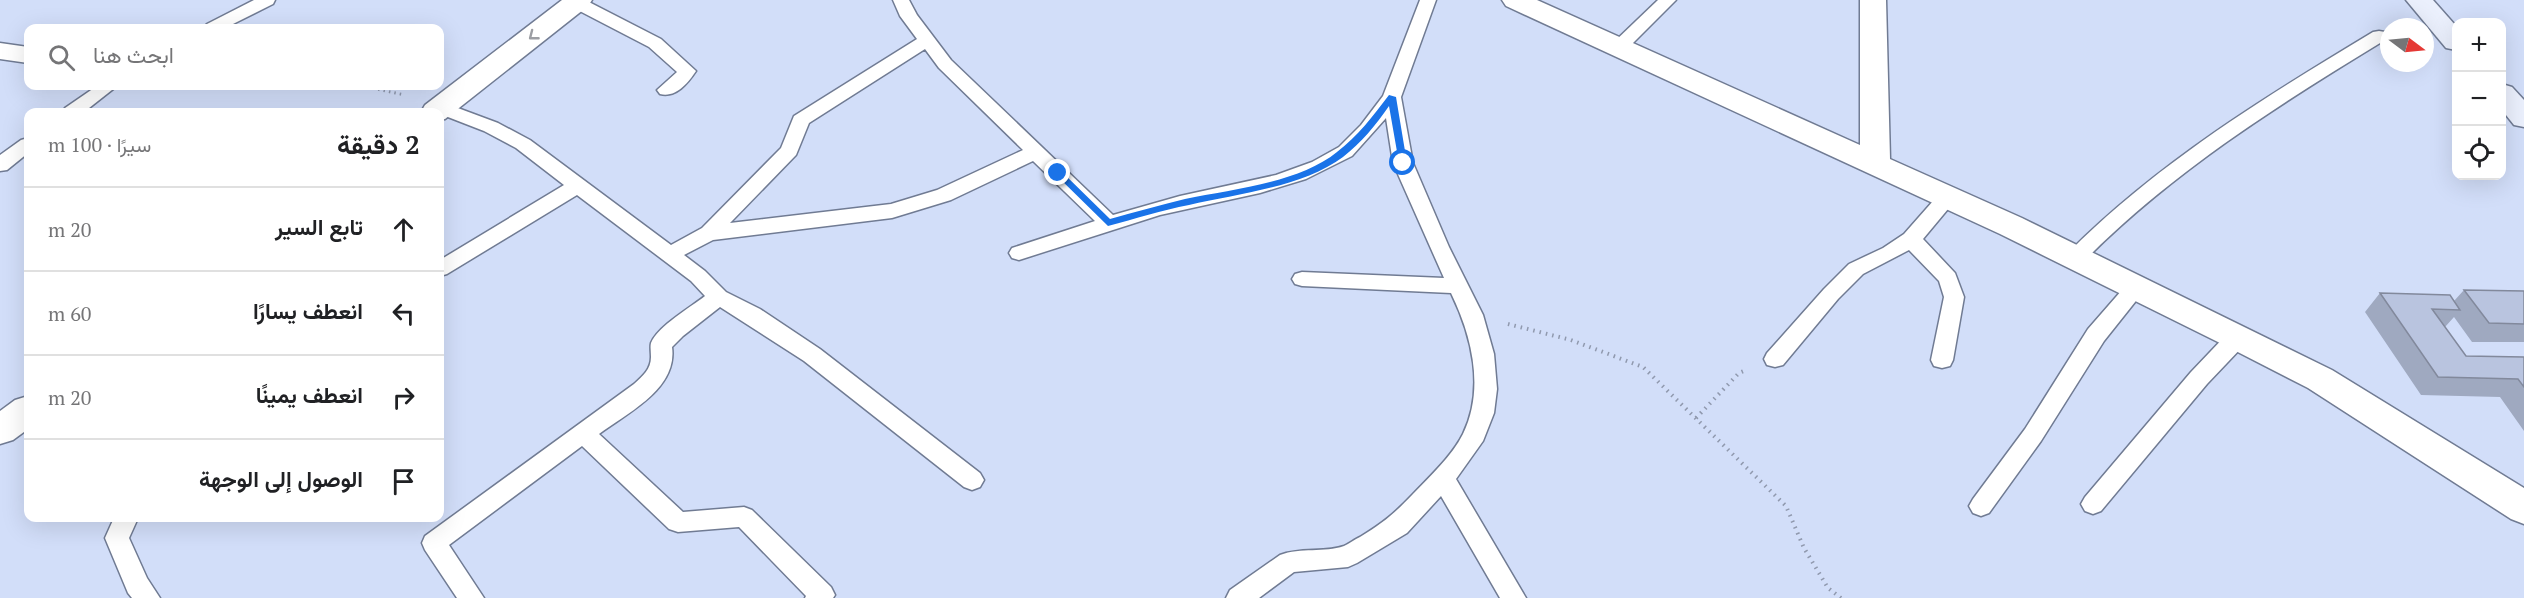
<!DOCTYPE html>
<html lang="ar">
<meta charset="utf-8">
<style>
body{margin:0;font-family:"PT Serif",Vazirmatn,serif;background:#f6f6f6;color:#202124;direction:rtl}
.controls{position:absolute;right:18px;top:18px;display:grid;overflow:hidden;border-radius:12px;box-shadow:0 6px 24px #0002}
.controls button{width:54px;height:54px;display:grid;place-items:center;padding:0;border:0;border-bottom:2px solid #e0e0e0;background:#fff;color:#202124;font:30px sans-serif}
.compass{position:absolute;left:2380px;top:18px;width:54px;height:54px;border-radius:50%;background:#fff;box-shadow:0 6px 24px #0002;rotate:106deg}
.stop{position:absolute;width:18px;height:18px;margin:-14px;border:4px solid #1a73e8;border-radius:50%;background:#fff}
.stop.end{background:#1a73e8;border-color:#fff;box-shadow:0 2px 6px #0008}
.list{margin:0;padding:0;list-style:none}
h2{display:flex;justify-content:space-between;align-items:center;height:78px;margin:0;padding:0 24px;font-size:26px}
h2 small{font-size:20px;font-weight:400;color:#757577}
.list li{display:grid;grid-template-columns:39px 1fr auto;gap:18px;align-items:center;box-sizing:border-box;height:84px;padding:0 24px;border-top:2px solid #e0e0e0}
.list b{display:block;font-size:22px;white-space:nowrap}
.list em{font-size:20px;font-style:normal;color:#757577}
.icon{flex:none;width:33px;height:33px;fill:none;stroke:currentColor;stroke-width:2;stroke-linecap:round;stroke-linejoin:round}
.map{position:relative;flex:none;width:2524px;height:598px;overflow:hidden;direction:ltr}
.search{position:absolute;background:#fff;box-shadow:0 6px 24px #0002;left:24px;top:24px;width:420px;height:66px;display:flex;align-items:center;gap:15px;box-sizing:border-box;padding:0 21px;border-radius:12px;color:#757577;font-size:22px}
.panel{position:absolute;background:#fff;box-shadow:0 6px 24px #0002;left:24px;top:108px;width:420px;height:414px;border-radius:12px;direction:rtl}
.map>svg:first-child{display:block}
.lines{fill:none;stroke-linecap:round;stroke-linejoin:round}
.lane-casing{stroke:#707b93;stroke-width:3}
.street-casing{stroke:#707b93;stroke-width:3}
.secondary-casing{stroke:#707b93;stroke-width:3}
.path-far1{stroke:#9099ae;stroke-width:3;stroke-dasharray:1.5 4;stroke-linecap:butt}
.path{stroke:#9099ae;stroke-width:4;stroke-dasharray:1.5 5;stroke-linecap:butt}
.lane{fill:#fff;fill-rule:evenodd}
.street{fill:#fff;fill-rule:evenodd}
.secondary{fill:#ebf0fd;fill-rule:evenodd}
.wall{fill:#9fa9c0}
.building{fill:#b9c4df;stroke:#82899c;stroke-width:1.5}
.oneway{stroke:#9c9ea3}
.route{fill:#1a73e8}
</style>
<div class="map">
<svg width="2524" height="598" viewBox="0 0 2524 598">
<rect width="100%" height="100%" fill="#d2def9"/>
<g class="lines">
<defs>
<g id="lane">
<path d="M 254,0 L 275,0 L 273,4 L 225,28 L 204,28 L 207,24 Z"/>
<path d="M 569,0 L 585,0 L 661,39 L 696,71 C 688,83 676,98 660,94 L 657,90 L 677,72 L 649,47 L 570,6 Z"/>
<path d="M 893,0 L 909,0 L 917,15 L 951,60 L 1113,215 L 1180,196 L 1276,175 L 1312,162 L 1339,147 L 1361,125 L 1383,96 L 1420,0 L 1436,0 L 1401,97 L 1413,163 L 1449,247 L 1483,315 L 1494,354 L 1497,389 L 1494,413 L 1483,441 L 1456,479 L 1526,598 L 1500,598 L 1441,496 L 1407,533 L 1357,563 L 1348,567 L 1294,572 L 1259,598 L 1226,598 L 1230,590 L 1280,555 C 1301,547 1324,553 1344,546 C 1349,544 1355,539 1360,537 C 1383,523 1394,514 1413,494 C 1430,476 1452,456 1463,434 C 1485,389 1472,336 1451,293 L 1302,286 L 1295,284 L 1292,279 L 1295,274 L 1302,272 L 1444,278 L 1393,163 L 1386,118 L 1352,156 L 1306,179 L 1260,193 L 1160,215 L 1019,260 L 1012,258 L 1009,253 L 1012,248 L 1095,221 L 1033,161 L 951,200 L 892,218 L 713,240 L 684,255 L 705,271 L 726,292 L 760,309 L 820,349 L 980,473 L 984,480 L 980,487 L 972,490 L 964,487 L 804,361 L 720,307 L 683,336 L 672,347 C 678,389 627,413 599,434 L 683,512 L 744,507 L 752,510 L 831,587 L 835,595 L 833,598 L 805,598 L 806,596 L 739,527 L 678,532 L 669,529 L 582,446 L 449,545 L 484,598 L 457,598 L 425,550 L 422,543 L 425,536 L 634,384 C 643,376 651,369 651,357 C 651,352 650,347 651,343 C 658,326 691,307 705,296 L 691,281 L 577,195 L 447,274 L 440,276 L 440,260 L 564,185 L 516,148 L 484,131 L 435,112 L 432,108 L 435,104 L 447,104 L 498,123 L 530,140 L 671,245 L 702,228 L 781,148 L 794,116 L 917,39 L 900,16 ZM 925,49 L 939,68 L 1023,150 L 937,190 L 891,204 L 730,223 L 796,155 L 809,123 Z"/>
<path d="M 1658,0 L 1676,0 L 1625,51 L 1613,51 L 1610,47 L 1613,43 Z"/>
<path d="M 2379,31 L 2385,32 L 2388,36 L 2385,40 C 2278,105 2172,172 2083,262 L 2076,264 L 2069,262 L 2066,257 L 2069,252 C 2158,163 2265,97 2373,32 Z"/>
<path d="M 97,86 L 117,86 L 84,112 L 63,112 L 65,108 Z"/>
<path d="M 28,138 L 28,153 L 7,170 L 0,171 L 0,155 L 21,140 Z"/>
<path d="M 1948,190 L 1955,192 L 1958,197 L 1923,239 L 1955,273 L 1964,297 L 1953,360 L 1950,366 L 1942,368 L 1934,366 L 1931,360 L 1944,297 L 1939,281 L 1909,250 L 1863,274 L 1838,299 L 1783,365 L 1775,367 L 1767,365 L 1764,359 L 1767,353 L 1824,289 L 1849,264 L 1883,248 L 1904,234 L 1941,192 Z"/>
<path d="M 2136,279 L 2143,282 L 2146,287 L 2143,292 L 2104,341 L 2041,441 L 1989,513 L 1981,516 L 1973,513 L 1969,506 L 1973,499 L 2025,429 L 2088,329 L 2129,282 Z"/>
<path d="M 2238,329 L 2246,331 L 2249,337 L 2246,343 L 2207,384 L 2101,511 L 2093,514 L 2085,511 L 2081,504 L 2085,497 L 2191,372 L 2230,331 Z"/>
<path d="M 114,518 L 138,518 L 129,538 L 147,578 L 160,598 L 132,598 L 128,593 L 105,538 Z"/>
</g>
<g id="street">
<path d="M 562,0 L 592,0 L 588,6 L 445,119 L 440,120 L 440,112 L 421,112 L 425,105 Z"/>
<path d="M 1502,0 L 1537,0 L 1860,145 L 1860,0 L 1886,0 L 1890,159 L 2022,218 L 2332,370 L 2524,488 L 2524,524 L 2511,519 L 2308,388 L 2226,346 L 2000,234 L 1506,6 Z"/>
<path d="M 0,43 L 28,47 L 28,63 L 0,59 Z"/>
<path d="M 28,396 L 28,429 L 13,440 L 0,444 L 0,411 L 15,400 Z"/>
</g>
<g id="secondary">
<path d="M 2406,0 L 2433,0 L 2456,26 L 2456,50 L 2446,48 Z"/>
<path d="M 2502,84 L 2512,87 L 2524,100 L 2524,127 L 2514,125 L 2502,110 Z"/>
</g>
</defs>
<use href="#lane" class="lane-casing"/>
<use href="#street" class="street-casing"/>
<use href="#secondary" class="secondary-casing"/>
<path class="path-far1" d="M 362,86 L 405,95"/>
<g class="path">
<path d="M 1508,324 L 1571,340 L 1643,367 L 1786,506 L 1804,548 L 1828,588 L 1841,598"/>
<path d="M 1696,418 L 1739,373 L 1744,371"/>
</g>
<use href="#lane" class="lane"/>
<use href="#street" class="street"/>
<use href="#secondary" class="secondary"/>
</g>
<path class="wall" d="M 2464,290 L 2524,291 L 2524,342 L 2472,342 L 2454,317 L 2445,327 L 2466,356 L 2524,357 L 2524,431 L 2500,397 L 2421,395 L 2365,312 L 2380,293 L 2454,301 Z"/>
<g class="building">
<path d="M 2464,290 L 2524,291 L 2524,324 L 2489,323 Z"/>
<path d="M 2380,293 L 2450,295 L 2460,310 L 2432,309 L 2466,356 L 2524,357 L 2524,387 L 2518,379 L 2438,377 Z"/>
</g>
<defs><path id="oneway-chevron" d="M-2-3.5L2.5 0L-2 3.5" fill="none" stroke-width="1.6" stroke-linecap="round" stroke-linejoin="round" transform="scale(1.5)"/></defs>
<use class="oneway" href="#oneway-chevron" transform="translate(533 36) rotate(142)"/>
<path class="route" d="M 1389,95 L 1396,97 L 1407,163 L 1403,166 L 1399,163 L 1389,106 C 1376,125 1361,143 1343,157 C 1303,187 1237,194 1189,205 C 1162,210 1135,219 1108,226 L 1054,173 L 1061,171 L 1110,219 C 1135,212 1160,205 1185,199 C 1232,189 1299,183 1337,152 C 1358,136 1373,116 1389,95 Z"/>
</svg>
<div class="controls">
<button>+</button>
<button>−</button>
<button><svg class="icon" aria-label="locate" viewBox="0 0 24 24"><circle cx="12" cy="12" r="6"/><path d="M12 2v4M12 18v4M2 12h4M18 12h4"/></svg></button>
</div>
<svg class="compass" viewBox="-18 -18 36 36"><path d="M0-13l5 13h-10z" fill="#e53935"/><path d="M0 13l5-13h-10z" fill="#757577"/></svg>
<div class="stop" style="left:1403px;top:163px"></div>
<div class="stop end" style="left:1058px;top:173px"></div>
<div class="search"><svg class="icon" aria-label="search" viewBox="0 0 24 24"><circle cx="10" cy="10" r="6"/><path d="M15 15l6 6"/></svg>ابحث هنا</div>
<section class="panel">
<h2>2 دقيقة<small>سيرًا · 100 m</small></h2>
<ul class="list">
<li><svg class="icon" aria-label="ahead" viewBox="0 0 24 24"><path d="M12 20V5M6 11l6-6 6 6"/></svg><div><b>تابع السير</b></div><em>20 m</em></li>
<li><svg class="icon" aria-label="left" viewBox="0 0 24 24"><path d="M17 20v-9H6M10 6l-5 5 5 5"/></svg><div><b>انعطف يسارًا</b></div><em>60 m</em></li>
<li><svg class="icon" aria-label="right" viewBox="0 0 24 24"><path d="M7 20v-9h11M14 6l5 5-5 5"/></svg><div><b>انعطف يمينًا</b></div><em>20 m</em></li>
<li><svg class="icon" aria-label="arrive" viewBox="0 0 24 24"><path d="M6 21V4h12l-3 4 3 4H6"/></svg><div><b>الوصول إلى الوجهة</b></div></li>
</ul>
</section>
</div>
